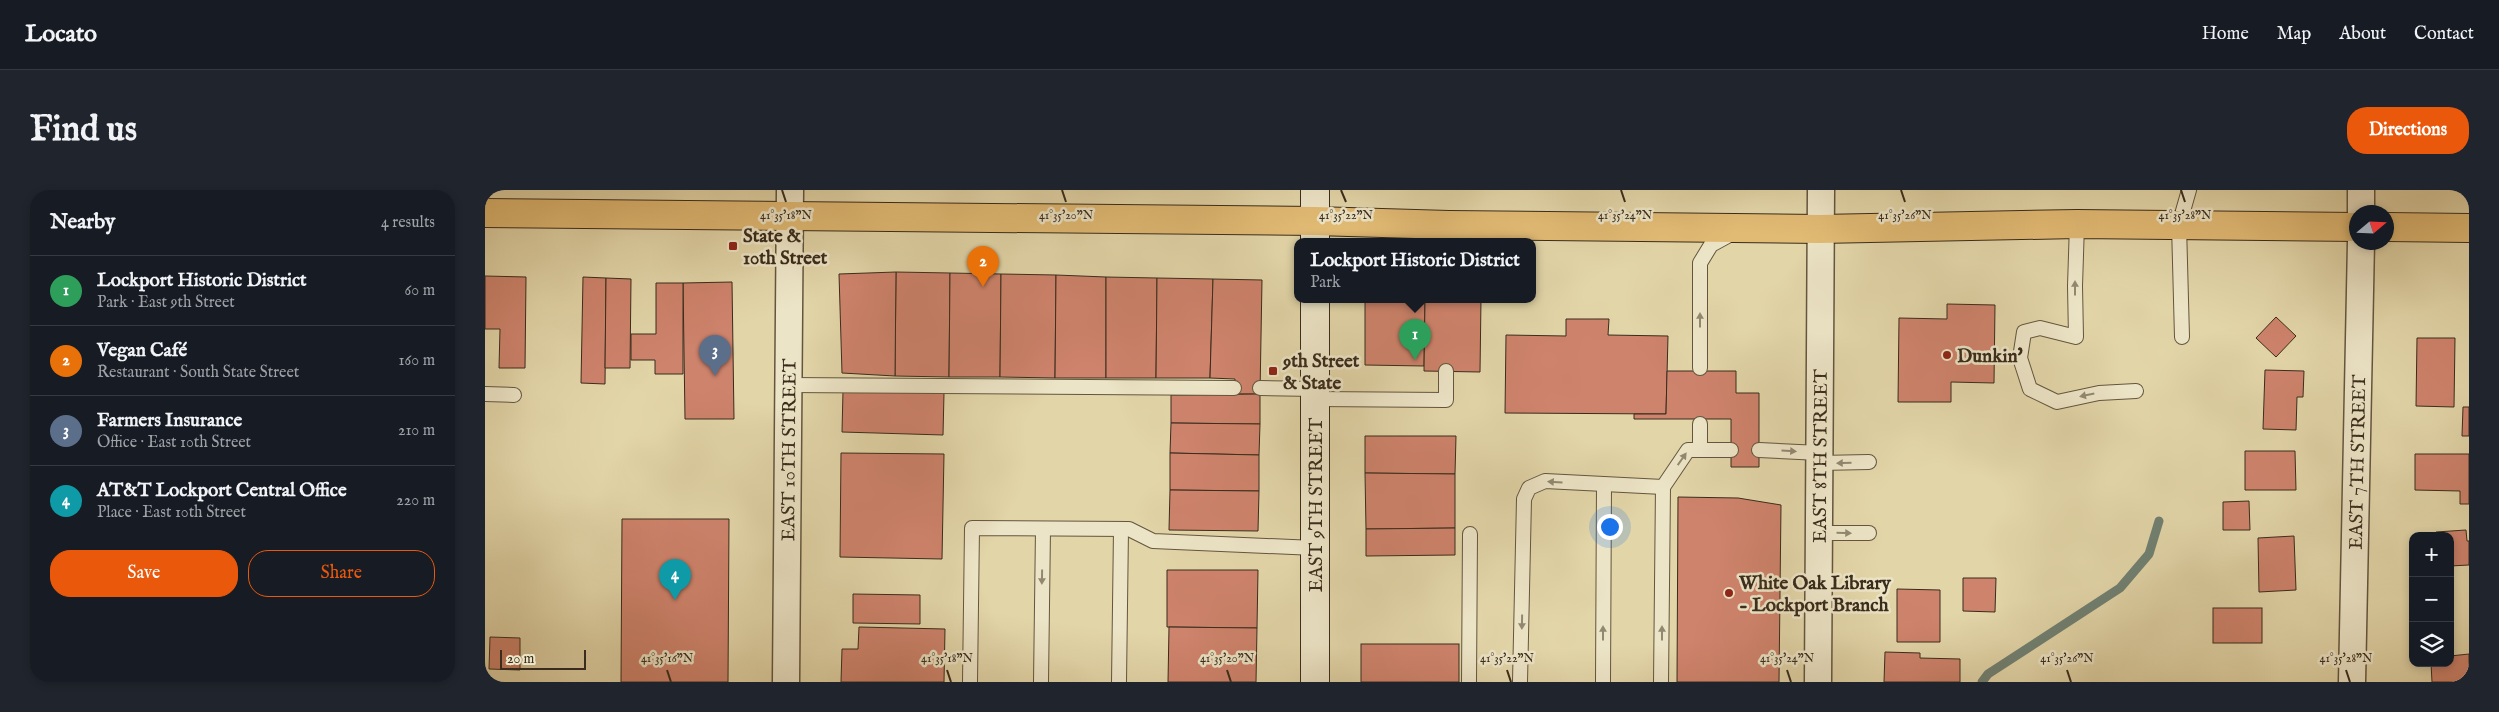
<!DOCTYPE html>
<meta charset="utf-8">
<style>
body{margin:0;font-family:"IM FELL English",serif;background:#20242c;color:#f1f3f6}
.controls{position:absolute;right:15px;bottom:15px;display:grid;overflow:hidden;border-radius:10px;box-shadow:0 2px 8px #0003}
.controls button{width:45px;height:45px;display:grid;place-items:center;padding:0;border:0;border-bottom:1px solid #363941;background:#171b24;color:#f1f3f6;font:25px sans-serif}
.compass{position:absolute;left:1864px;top:15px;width:45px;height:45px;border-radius:50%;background:#171b24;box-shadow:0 2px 8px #0003;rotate:71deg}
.scale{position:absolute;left:15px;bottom:12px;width:86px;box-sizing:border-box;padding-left:5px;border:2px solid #392c1c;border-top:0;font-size:14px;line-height:18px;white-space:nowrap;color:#392c1c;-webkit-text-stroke:4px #ece4c6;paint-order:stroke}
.you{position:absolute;left:1124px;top:336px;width:18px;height:18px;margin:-12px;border:4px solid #fff;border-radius:50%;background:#1a73e8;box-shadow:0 0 0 8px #1a73e833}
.badge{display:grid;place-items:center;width:32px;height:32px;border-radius:50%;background:#ea580c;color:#fff;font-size:16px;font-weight:700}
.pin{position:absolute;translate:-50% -41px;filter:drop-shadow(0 1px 2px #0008)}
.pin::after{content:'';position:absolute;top:26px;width:18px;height:15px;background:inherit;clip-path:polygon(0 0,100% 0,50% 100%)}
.popup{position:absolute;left:809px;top:48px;width:242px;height:65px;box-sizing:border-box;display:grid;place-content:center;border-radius:10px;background:#171b24;filter:drop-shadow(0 1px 4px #0005);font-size:16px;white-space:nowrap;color:#9ea1a6}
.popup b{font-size:19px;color:#f1f3f6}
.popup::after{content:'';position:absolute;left:50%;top:100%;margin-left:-10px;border:10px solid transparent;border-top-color:#171b24}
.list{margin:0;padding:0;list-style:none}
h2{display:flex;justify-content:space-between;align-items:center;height:65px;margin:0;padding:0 20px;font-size:21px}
h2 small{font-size:16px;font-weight:400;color:#9ea1a6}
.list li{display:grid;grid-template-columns:32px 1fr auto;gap:15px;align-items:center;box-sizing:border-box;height:70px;padding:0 20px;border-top:1px solid #363941}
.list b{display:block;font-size:19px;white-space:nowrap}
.list p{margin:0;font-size:16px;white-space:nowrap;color:#9ea1a6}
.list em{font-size:16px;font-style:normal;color:#9ea1a6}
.actions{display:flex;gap:10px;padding:15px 20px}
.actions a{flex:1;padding:11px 0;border:1px solid #ea580c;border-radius:20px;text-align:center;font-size:18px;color:#ea580c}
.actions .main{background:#ea580c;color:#fff}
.icon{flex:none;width:28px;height:28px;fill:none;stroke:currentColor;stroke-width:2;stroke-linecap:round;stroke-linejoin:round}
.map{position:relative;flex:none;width:1984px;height:492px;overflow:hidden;border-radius:20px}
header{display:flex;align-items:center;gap:30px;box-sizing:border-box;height:70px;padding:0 25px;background:#171b24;border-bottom:1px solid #363941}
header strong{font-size:24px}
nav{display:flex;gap:28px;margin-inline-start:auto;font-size:18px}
.intro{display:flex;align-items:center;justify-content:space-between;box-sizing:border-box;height:120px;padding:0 30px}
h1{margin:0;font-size:35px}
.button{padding:12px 22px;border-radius:20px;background:#ea580c;color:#fff;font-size:18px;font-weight:700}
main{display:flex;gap:30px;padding:0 30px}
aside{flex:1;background:#171b24;border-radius:20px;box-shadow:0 2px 8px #0003}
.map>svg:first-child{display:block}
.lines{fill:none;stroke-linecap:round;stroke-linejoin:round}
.stream{stroke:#708072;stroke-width:9}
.building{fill:#ce836c;stroke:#392c1c}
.lane-casing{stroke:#63563f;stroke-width:16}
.street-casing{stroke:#63563f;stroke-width:29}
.secondary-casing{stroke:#392c1c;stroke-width:30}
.primary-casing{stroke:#392c1c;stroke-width:30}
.lane{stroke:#ece4c6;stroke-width:14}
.street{stroke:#ece4c6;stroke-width:26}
.secondary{stroke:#ece4c6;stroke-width:28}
.primary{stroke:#e1ba74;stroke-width:28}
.oneway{fill:#928871}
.ticks{fill:none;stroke:#392c1c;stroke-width:2}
.poi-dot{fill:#8f2418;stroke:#ece4c6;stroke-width:2}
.labels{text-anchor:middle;stroke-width:5;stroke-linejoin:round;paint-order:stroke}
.poi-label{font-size:19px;font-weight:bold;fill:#392c1c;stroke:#ece4c6;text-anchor:start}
.street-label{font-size:19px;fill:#392c1c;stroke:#ece4c6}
.ticks-label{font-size:12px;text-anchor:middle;fill:#392c1c;stroke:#ece4c6;stroke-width:5;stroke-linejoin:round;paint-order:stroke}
</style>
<header>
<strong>Locato</strong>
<nav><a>Home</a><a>Map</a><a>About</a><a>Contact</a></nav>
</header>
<div class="intro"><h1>Find us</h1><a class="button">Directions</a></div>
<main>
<aside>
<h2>Nearby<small>4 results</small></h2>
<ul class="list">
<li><span class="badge" style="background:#2e9e5b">1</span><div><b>Lockport Historic District</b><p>Park · East 9th Street</p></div><em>60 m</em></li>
<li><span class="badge" style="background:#e8710a">2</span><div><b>Vegan Café</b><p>Restaurant · South State Street</p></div><em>160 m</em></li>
<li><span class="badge" style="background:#5c6f8a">3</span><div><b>Farmers Insurance</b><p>Office · East 10th Street</p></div><em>210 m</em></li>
<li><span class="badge" style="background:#0f9aa8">4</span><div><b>AT&amp;T Lockport Central Office</b><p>Place · East 10th Street</p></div><em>220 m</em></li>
</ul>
<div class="actions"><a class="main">Save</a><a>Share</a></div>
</aside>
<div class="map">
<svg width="1984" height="492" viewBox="0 0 1984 492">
<rect width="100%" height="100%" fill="#e2d5a8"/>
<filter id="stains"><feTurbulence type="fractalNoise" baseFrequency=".004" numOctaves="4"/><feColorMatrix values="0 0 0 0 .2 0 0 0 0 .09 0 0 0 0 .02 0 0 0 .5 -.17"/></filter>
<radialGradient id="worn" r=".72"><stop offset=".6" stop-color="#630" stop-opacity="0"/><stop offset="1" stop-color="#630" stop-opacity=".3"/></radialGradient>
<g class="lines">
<path class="stream" d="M 1497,492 L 1503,484 L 1635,398 L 1664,364 L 1674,331"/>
</g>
<g class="building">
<path d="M 411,82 L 465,83 L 464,187 L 410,186 Z"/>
<path d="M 411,82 L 410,186 L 357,183 L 354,84 Z"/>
<path d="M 465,83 L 516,84 L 515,187 L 464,187 Z"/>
<path d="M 516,84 L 571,85 L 570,188 L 515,187 Z"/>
<path d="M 571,85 L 621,87 L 621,188 L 570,188 Z"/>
<path d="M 0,86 L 41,87 L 40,178 L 14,178 L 15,139 L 0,139 Z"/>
<path d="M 98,87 L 121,88 L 120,194 L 96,193 Z"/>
<path d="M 621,87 L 672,88 L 671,188 L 621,188 Z"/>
<path d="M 121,88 L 146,89 L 145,178 L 120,178 Z"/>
<path d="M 672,88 L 728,89 L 725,188 L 671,188 Z"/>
<path d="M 728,89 L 777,90 L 775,204 L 749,204 L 750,189 L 725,188 Z"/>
<path d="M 247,92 L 249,229 L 200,229 L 198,93 Z"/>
<path d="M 171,93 L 198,93 L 198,184 L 170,184 L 170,170 L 146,170 L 146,144 L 171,144 Z"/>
<path d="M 880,109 L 940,109 L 939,176 L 880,175 Z"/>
<path d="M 940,109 L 996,109 L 995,182 L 939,181 Z"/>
<path d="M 1462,114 L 1510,115 L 1509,193 L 1466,192 L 1466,212 L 1413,212 L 1414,128 L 1462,129 Z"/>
<path d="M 1791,127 L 1811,146 L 1791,167 L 1771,148 Z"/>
<path d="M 1081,129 L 1124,129 L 1123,145 L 1183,146 L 1181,224 L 1020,223 L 1021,145 L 1081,146 Z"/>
<path d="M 1932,148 L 1970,148 L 1969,217 L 1931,216 Z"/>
<path d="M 1780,180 L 1819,181 L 1818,207 L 1812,207 L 1811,240 L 1778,239 Z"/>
<path d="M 1182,181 L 1251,181 L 1251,203 L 1274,203 L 1274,277 L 1246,277 L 1246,229 L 1149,229 L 1149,224 L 1181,224 Z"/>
<path d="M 358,201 L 459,203 L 458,245 L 357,242 Z"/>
<path d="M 775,204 L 775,234 L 686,233 L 686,205 Z"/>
<path d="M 1978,217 L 1984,217 L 1984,246 L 1977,246 Z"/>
<path d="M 686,233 L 775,234 L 774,265 L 685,263 Z"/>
<path d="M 880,246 L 971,246 L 970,284 L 880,283 Z"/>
<path d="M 1760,261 L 1810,261 L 1811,300 L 1760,300 Z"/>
<path d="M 356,263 L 459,264 L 457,369 L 355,367 Z"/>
<path d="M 685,263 L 774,265 L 774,301 L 685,300 Z"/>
<path d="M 1930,264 L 1984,264 L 1984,314 L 1975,314 L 1975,301 L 1930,300 Z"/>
<path d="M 880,283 L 970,284 L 970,338 L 881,339 Z"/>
<path d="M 685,300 L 774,301 L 773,341 L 684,340 Z"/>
<path d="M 1193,307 L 1253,308 L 1296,315 L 1294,492 L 1192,492 Z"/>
<path d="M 1764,311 L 1765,340 L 1738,340 L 1738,312 Z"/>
<path d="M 137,329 L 244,329 L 243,492 L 136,492 Z"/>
<path d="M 970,338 L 970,365 L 881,366 L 881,339 Z"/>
<path d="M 1981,340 L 1982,351 L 1984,351 L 1984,375 L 1965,376 L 1965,346 L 1951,346 L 1951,342 Z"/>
<path d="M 1809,346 L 1811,400 L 1774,402 L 1773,348 Z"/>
<path d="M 682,380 L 773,380 L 772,438 L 682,437 Z"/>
<path d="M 1478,388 L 1511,388 L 1510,422 L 1478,421 Z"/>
<path d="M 1412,399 L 1455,400 L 1455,452 L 1412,452 Z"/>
<path d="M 368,404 L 435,405 L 435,434 L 368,433 Z"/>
<rect x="1728" y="418" width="49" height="35"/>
<path d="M 374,437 L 460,439 L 459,492 L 356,492 L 357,459 L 373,459 Z"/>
<path d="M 684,437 L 772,438 L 771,492 L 683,492 Z"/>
<path d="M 5,447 L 35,448 L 35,480 L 4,479 Z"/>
<rect x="876" y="454" width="98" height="38"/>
<path d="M 1400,462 L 1435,463 L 1435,468 L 1475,469 L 1475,492 L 1399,492 Z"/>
<path d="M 1984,464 L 1984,492 L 1947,492 L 1946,473 L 1965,473 L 1965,466 Z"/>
</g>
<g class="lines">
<defs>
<g id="lane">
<path d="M 1592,34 L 1590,96 L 1591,147 L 1555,138 L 1539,142 L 1535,168 L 1545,199 L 1572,212 L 1614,203 L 1651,201"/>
<path d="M 1697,147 L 1694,35 L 1704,0"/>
<path d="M 1215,178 L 1215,73 L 1226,55 L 1248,43"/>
<path d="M 303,195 L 749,198"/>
<path d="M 775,198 L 830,199"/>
<path d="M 0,204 L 29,205"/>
<path d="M 830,209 L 961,210 L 961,181"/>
<path d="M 1215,234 L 1215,260"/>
<path d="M 1274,260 L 1335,263"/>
<path d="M 1334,273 L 1384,272"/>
<path d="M 1334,343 L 1384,343"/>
<path d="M 485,492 L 487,338 L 644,339 L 668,351 L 830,358"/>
<path d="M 556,492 L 558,339"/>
<path d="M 634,492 L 636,339"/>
<path d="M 984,492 L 985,344"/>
<path d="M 1035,492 L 1039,309 L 1044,298 L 1060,291 L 1178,297"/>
<path d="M 1118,492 L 1119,295"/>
<path d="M 1176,492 L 1178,297 L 1203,260 L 1246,260"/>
</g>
<g id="street">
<path d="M 1876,0 L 1876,22"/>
<path id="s1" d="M 301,492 L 305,0"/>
<path id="s2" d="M 1333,492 L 1336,0"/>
<path id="s3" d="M 1867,492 L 1876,52"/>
</g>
<g id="secondary">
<path d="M 830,51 L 830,0"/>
<path d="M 830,492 L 830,109"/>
</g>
<g id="primary">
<path d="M 0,23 L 830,31 L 964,35 L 1335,39 L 1592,34 L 1872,37"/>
<path d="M 1902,37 L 1984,38"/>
</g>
</defs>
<use href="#lane" class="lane-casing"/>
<use href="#street" class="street-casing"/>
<use href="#secondary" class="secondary-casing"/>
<use href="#primary" class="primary-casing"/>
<use href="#lane" class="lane"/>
<use href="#street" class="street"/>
<use href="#secondary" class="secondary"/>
<use href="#primary" class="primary"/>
</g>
<defs><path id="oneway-solid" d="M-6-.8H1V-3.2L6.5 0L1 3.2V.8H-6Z" transform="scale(1.25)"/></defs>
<g class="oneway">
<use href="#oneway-solid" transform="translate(1590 98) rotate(-90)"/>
<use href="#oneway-solid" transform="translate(1215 130) rotate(-90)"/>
<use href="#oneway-solid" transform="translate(1602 205) rotate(168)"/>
<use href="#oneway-solid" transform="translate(1304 261) rotate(3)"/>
<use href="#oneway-solid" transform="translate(1197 269) rotate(-55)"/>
<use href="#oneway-solid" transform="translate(1359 273) rotate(179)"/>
<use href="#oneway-solid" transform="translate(1070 292) rotate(-176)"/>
<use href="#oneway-solid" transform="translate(1359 343) rotate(1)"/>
<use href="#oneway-solid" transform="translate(557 387) rotate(91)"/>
<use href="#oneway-solid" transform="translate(1037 432) rotate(91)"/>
<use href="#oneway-solid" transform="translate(1118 443) rotate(-90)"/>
<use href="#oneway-solid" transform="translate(1177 443) rotate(-90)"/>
</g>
<path class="ticks" d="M 297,0 L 301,12M 577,0 L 581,12M 856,0 L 861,12M 1136,0 L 1140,12M 1416,0 L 1420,12M 1696,0 L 1700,12M 182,480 L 186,492M 462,480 L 466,492M 742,480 L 746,492M 1022,480 L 1026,492M 1302,480 L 1306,492M 1582,480 L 1586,492M 1861,480 L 1865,492"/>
<g class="poi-dot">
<rect x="243" y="51" width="10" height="10" rx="2.5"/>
<circle cx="1462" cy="165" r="5"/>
<rect x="783" y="176" width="10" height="10" rx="2.5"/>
<circle cx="1244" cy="403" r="5"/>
</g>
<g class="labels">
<g class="poi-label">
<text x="258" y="52">State &amp;<tspan x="258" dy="22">10th Street</tspan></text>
<text x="1472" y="172">Dunkin'</text>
<text x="798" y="177">9th Street<tspan x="798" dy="22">&amp; State</tspan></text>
<text x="1254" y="399">White Oak Library<tspan x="1254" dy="22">- Lockport Branch</tspan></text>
</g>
<g class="street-label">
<text dy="7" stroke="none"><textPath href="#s1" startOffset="232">EAST 10TH STREET</textPath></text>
<text dy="7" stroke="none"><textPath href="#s2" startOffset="226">EAST 8TH STREET</textPath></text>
<text dy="7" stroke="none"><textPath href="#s3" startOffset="220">EAST 7TH STREET</textPath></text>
<text transform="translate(830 315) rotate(-90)" y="7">EAST 9TH STREET</text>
</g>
</g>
<g class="ticks-label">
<text x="301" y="29">41°35'18"N</text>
<text x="581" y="29">41°35'20"N</text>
<text x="861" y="29">41°35'22"N</text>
<text x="1140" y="29">41°35'24"N</text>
<text x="1420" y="29">41°35'26"N</text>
<text x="1700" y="29">41°35'28"N</text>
<text x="182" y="472">41°35'16"N</text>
<text x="462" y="472">41°35'18"N</text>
<text x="742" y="472">41°35'20"N</text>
<text x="1022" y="472">41°35'22"N</text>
<text x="1302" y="472">41°35'24"N</text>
<text x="1582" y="472">41°35'26"N</text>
<text x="1861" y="472">41°35'28"N</text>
</g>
<rect width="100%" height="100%" filter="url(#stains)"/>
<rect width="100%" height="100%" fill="url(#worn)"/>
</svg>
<div class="controls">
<button>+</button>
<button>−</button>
<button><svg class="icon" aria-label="layers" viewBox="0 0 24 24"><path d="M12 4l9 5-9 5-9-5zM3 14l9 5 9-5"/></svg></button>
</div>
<svg class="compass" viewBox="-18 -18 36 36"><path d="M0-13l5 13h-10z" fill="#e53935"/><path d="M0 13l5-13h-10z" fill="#9ea1a6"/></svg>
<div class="scale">20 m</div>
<div class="you"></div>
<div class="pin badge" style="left:930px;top:170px;background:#2e9e5b">1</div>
<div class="popup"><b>Lockport Historic District</b>Park</div>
<div class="pin badge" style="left:498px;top:97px;background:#e8710a">2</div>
<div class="pin badge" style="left:230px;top:186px;background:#5c6f8a">3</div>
<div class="pin badge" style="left:190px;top:410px;background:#0f9aa8">4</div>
</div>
</main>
